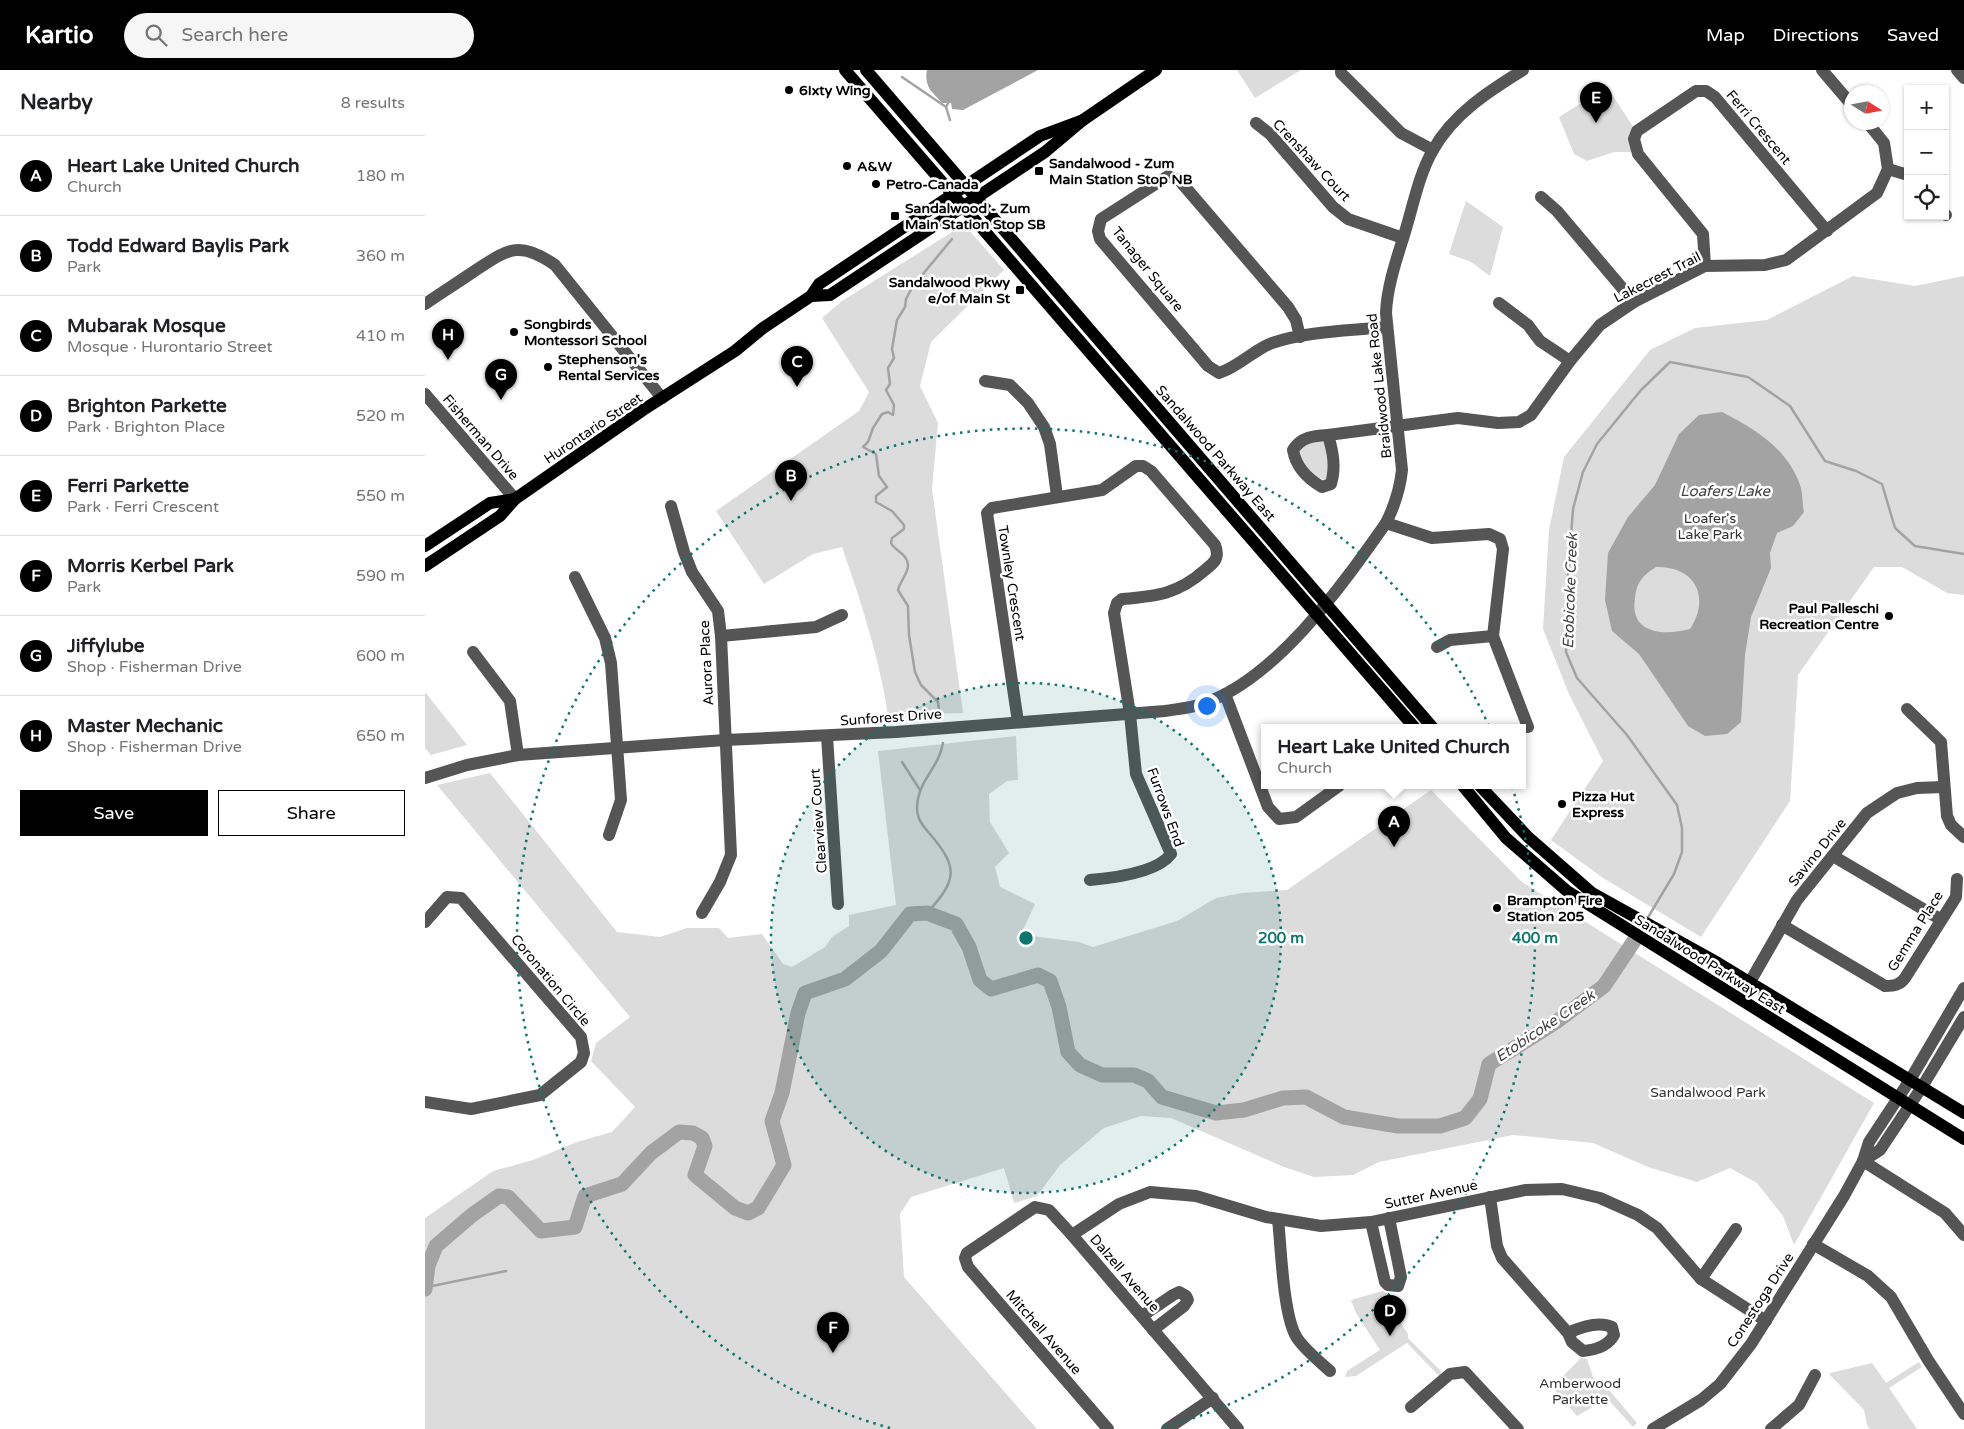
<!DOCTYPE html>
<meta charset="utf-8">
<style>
body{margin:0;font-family:"Varela Round",sans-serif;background:#f6f6f6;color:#202124}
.controls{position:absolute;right:15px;top:15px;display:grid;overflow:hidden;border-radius:0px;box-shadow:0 1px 4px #0004}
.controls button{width:45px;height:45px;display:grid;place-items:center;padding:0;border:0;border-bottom:1px solid #e0e0e0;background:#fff;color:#202124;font:25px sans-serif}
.compass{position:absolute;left:1419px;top:15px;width:45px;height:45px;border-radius:50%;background:#fff;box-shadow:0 1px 4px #0004;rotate:101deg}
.you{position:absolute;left:781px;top:635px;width:18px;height:18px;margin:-12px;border:4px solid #fff;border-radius:50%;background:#1a73e8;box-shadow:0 0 0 8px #1a73e833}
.badge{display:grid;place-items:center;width:32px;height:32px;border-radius:50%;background:#000;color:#fff;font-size:16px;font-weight:700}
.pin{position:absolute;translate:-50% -41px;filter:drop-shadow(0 1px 2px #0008)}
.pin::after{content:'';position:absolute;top:26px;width:18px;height:15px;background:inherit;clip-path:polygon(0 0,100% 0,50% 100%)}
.popup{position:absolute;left:836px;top:654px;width:265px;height:65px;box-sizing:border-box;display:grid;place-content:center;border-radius:0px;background:#fff;filter:drop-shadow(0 1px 4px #0005);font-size:16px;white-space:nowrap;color:#757577}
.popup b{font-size:19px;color:#202124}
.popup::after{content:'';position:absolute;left:50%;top:100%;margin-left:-10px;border:10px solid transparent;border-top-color:#fff}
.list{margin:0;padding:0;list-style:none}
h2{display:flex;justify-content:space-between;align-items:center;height:65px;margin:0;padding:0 20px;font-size:21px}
h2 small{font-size:16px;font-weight:400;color:#757577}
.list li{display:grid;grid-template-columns:32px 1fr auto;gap:15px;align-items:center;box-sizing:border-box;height:80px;padding:0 20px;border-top:1px solid #e0e0e0}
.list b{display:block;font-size:19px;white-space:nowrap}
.list p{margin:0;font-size:16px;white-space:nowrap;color:#757577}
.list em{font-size:16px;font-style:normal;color:#757577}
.actions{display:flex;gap:10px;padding:15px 20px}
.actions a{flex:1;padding:11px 0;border:1px solid #000;border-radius:0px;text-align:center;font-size:18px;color:#000}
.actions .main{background:#000;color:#fff}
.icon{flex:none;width:28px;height:28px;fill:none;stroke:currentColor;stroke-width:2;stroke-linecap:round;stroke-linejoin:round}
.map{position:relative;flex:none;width:1539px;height:1359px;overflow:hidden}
header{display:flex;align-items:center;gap:30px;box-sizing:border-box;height:70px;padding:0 25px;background:#000;color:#fff}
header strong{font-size:24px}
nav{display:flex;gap:28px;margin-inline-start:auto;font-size:18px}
.search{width:350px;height:45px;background:#f6f6f6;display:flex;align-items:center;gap:12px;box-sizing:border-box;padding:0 18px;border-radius:28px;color:#757577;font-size:19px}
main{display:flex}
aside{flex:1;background:#fff}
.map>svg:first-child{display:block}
.green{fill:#dcdcdc}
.water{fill:#a3a3a3;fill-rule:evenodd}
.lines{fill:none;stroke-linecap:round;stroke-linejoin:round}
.stream{stroke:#a3a3a3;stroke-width:2.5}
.river{stroke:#a3a3a3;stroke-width:15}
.minor{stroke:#555;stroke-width:12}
.major{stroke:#000;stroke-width:12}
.ring{fill:none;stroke:#0f766e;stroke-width:2.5;stroke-dasharray:2.5 5}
.poi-dot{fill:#000;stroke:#fff;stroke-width:2}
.labels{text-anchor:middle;stroke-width:5;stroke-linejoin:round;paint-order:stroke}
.poi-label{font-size:14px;font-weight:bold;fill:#000;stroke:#fff;text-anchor:start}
.street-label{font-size:14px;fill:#000;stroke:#fff}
.park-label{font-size:14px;fill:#333;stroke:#fff}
.water-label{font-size:15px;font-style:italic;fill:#444;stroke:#fff}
.centre{fill:#0f766e;stroke:#fff;stroke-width:2.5}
.ring-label{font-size:15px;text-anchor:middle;font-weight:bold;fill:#0f766e;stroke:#fff;stroke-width:5;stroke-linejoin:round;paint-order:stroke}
</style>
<header>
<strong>Kartio</strong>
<div class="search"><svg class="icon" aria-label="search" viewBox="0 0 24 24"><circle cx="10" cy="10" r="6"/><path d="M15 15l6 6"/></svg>Search here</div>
<nav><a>Map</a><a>Directions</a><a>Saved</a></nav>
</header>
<main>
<aside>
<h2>Nearby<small>8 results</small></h2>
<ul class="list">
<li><span class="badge">A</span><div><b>Heart Lake United Church</b><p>Church</p></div><em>180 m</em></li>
<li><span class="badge">B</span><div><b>Todd Edward Baylis Park</b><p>Park</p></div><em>360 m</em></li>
<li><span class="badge">C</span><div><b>Mubarak Mosque</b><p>Mosque · Hurontario Street</p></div><em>410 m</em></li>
<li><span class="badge">D</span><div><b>Brighton Parkette</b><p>Park · Brighton Place</p></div><em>520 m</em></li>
<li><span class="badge">E</span><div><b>Ferri Parkette</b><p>Park · Ferri Crescent</p></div><em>550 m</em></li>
<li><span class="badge">F</span><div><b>Morris Kerbel Park</b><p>Park</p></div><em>590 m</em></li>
<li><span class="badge">G</span><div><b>Jiffylube</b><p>Shop · Fisherman Drive</p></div><em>600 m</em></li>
<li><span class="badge">H</span><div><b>Master Mechanic</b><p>Shop · Fisherman Drive</p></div><em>650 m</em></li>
</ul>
<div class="actions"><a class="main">Save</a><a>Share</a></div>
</aside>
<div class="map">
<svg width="1539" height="1359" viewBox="0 0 1539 1359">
<rect width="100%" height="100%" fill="#fff"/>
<g class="green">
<path d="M 812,0 L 876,0 L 830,28 Z"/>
<path d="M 1182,17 L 1209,58 L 1206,82 L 1189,82 L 1162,91 L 1149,84 L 1134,47 Z"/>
<path d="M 1041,131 L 1078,157 L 1065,206 L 1046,192 L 1024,184 Z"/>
<path d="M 535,157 L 544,160 L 579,200 L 506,272 L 495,316 L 513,353 L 507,419 L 538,643 L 463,645 C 454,587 436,532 417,477 L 388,484 L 339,514 L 291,441 L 434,341 L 444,322 L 397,248 L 417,231 Z"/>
<path d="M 1428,206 L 1490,216 L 1539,206 L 1539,525 L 1522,523 L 1477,497 L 1449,497 L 1373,605 L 1365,731 L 1276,867 L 1178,808 L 1126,770 L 1178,691 L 1144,624 L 1118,559 L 1124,460 L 1139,387 L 1225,280 L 1270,258 L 1342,250 Z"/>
<path d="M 893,370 L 900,373 L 904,407 L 900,410 C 889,408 875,390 874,379 Z"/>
<path d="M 0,622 L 42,675 L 6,685 L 0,678 Z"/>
<path d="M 591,666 L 593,710 L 582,711 L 564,724 L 565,752 L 584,783 L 570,797 L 575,817 L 610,834 L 597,862 L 607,866 L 654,872 L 668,877 L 752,851 L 791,828 L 817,823 L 862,820 L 1006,720 L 1097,812 L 1449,1033 L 1369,1175 L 1358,1146 L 1332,1113 L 1305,1098 L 1272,1112 L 1223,1097 L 1168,1073 L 1088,1065 L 954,1092 L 928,1105 L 889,1107 L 859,1097 L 746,1048 L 716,1046 L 679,1058 L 635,1095 L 612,1126 L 589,1133 L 579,1098 L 486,1127 L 475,1144 L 479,1207 L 612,1359 L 0,1359 L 0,1148 L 68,1101 L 108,1090 L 152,1072 L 187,1062 L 210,1037 L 166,991 L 171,973 L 205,947 L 12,715 L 65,703 L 192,862 L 235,867 L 262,858 L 294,858 L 303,868 L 337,864 L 358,894 L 367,897 L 400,877 L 407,867 L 424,856 L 424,845 L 471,835 L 453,681 Z"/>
<path d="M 957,1221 L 963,1224 L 969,1242 L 983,1264 L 983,1268 L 1016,1301 L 1015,1307 L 982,1273 L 931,1306 L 920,1307 L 922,1301 L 955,1280 L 931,1243 L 926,1230 Z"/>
<path d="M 1156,1288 L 1162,1289 L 1168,1307 L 1179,1314 L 1212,1353 L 1208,1357 L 1180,1326 L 1166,1338 L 1152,1346 L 1127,1317 Z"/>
<path d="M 1494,1292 L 1497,1297 L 1464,1318 L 1492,1359 L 1445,1359 L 1442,1355 L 1439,1340 L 1405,1305 L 1405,1303 L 1447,1293 L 1461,1313 Z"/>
</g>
<g class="water">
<path d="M 502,0 L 613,0 L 538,40 L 527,39 L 526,33 L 517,33 C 506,21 499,16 502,0 Z"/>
<path d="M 1297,342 C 1330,359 1362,378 1375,415 C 1378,423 1377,434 1379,442 L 1368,456 L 1352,463 L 1345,483 L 1346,498 L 1326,547 L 1320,585 L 1316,652 L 1302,664 L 1280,666 L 1263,656 L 1214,584 L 1187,561 L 1180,530 L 1183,483 L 1203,447 L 1230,415 L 1254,364 L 1274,345 ZM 1231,497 C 1270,496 1286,527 1265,559 C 1239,566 1204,564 1210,528 C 1212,512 1217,506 1231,497 Z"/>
</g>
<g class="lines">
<g class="stream">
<path d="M 477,7 L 521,37"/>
<path d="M 525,30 L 521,37 L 525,50"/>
<path d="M 514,640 L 513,632 L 496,615 L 490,602 L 484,565 L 483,536 L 473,520 C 475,510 489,498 480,487 C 475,481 469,479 466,473 L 467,468 L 479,459 L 479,455 L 467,441 L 451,432 L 451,426 L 462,417 L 454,406 L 451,384 L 438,377 L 443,372 L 448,358 L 457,344 L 463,342 L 468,345 L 469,335 L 461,320 L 465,314 L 463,298 L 469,288 L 467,279 L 472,250 L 480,237 L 481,229 L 488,216 L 527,169"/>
<path d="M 477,692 L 495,720"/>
<path d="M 502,843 C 532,810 534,798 505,764 C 497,755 492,749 492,737 C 493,710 514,698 518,673"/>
<path d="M 1222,849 L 1249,804 L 1257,782 L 1257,758 L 1252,735 L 1202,665 L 1152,608 L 1141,582 L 1143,507 L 1148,439 L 1158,402 L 1172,374 L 1216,320 L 1245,292 L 1323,307 L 1365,336 L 1400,391 L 1431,401 L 1457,414 L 1470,458 L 1490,476 L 1539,484"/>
<path d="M 2,1217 L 81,1201"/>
</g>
<path class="river" d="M 0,1219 L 3,1196 L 11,1176 L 47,1145 L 74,1126 L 83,1127 L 116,1161 L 150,1157 L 160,1126 L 197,1114 L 226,1083 L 254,1062 L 268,1063 L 277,1068 L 280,1076 L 270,1105 L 310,1138 L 323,1143 L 333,1138 L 359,1095 L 347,1051 L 357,1023 L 373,943 L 380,923 L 420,909 L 456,881 L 485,844 L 502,843 L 531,854 L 544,877 L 555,910 L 566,919 L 613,905 L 625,911 L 634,937 L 643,982 L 655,995 L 677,1005 L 709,1005 L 723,1011 L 737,1027 L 791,1043 L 819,1040 L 858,1028 L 881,1027 L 919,1047 L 973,1056 L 1015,1056 L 1040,1048 L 1055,1029 L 1064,994 L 1131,952 L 1179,916 L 1209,871"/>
<g class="minor">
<path d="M 916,0 L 916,3 L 976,63 L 1008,80"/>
<path d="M 1397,0 L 1426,34"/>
<path d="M 1532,0 L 1539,8"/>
<path d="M 831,53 L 845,64 L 908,137 L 923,149 L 978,168"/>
<path d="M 1463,99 L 1483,105"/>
<path d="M 1116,127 L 1132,141 L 1209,232"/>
<path d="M 1520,144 L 1521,145"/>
<path d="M 1280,196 L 1278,164 L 1213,84 L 1209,69 L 1212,61 L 1271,21 L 1281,21 L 1290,27 L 1402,161"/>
<path d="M 1074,233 L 1103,255 L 1115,271 L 1145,291"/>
<path d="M 0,234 C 16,223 32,213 48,202 C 82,180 93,169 130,195 L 237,328"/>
<path d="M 875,267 L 871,250 L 863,237 L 755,111 L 743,106 L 676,149 L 673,161 L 675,169 L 783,296 L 794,303 C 814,297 831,278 847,273 C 883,261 924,261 961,257"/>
<path d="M 560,311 L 585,315 L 603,333 L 619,357 L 625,374 L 632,426"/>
<path d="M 0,324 L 90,429"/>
<path d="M 903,365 L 1033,348 L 1073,353 L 1094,352 L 1106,345 L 1145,291 L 1175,255 L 1209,232 L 1280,196 L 1340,195 L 1361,190 L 1452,123 L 1463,99 L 1459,73 L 1442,52"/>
<path d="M 903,365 C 908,382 911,397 906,414 L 897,417 C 883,409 871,397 868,380 C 876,367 888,366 903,365 Z"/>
<path d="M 246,436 L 259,482 L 267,502 L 293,541 L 296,566 L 306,785 L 295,812 L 277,843"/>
<path d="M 961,453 L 1007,468 L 1064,464 L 1075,469 L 1078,479 L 1068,566 L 1103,657"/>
<path d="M 150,507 L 180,568 L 186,593 L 196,730 L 184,765"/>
<path d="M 296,566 L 391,557 L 417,545"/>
<path d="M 1012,577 L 1025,570 L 1068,566"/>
<path d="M 48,582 L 85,631 L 93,685"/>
<path d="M 800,624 L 843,737 L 854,749 L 871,747 L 914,716"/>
<path d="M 1482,639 L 1516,672 L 1522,746 L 1526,755 L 1539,767"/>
<path d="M 593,652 L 562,443 L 567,438 L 677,420 L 711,396 L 718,396 L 726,401 L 790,475 C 795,488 790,492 780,500 C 753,524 732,526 697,529 L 692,533 L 689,543 L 705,644 L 711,704 L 746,784 C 732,803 688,808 665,810"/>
<path d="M 402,666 L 413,834"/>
<path d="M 0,708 L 42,695 L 93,685 L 300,670 L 471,662 L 740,641 C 752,639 764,638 774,635 C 849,613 918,514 961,453 C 970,435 975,419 977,400 L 961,243 C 962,216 972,188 980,162 C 988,136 994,104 1008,80 C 1028,44 1064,21 1098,0"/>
<path d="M 1408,786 L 1515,849"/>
<path d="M 0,852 L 22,827 L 36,828 L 156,967 L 159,983 L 156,992 L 115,1025 L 46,1039 L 0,1032"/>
<path d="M 1357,855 L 1460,916 C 1469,916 1475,915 1480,908 L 1531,827 L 1532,809"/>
<path d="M 1325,912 L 1372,830 L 1442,743 L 1472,723 L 1492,718 L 1519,717"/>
<path d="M 1438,1091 L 1455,1080 L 1497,1017 L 1539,947"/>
<path d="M 1438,1091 L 1520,1143 L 1539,1165"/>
<path d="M 1065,1127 L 1072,1176 L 1077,1188 L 1143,1263 L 1147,1272 L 1158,1281 C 1170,1280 1183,1276 1189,1265 L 1187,1257 C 1174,1251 1156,1257 1143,1263"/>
<path d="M 853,1149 C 856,1176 858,1247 872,1268 C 880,1280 894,1291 905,1301"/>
<path d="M 946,1152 L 960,1212 L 963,1215 L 973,1216 L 976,1207 L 964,1148"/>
<path d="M 647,1165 L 694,1134 L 725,1122 L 771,1126 L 841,1147 L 896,1156 L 946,1152 L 1100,1120 L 1137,1119 L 1175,1128 L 1213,1145 L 1232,1158 L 1276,1209 L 1341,1251"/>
<path d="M 1388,1174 L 1443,1206 L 1466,1227 L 1503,1290 L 1539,1344"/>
<path d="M 1276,1209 L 1311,1159"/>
<path d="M 717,1246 L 748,1225 L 754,1222 L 761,1226 L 763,1230 L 759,1236 L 728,1260"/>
<path d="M 986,1337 L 1025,1304 L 1040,1302 L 1093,1359"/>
<path d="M 683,1359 L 543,1197 L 540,1188 L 542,1183 L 610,1137 L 624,1140 L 647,1165 L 813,1359"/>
<path d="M 742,1359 L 788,1328"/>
<path d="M 1228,1359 L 1276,1330 L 1295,1314 L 1326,1274 L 1419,1126 L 1438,1091 L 1444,1072 L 1485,1010 L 1539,918"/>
<path d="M 1346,1359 L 1374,1335 L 1390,1305"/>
</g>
<g class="major">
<path d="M 420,0 L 990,658"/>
<path d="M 441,0 L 1008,658"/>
<path d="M 386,226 L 405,225 L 620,82 L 658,50 L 731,0"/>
<path d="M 0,476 L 65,433 L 90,429"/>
<path d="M 0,496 L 75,446 L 90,429 L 218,340 L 310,281 L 338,258 L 386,226 L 394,214 L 615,66 L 658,50"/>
<path d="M 1038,716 L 1081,768 L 1142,821 L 1539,1069"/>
<path d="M 1055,716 L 1103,767 L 1167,823 L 1293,893 L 1539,1043"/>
</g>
</g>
<circle cx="601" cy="868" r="255" fill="#0f766e" fill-opacity=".12"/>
<g class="ring">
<circle cx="601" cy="868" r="255"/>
<path d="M465 1358A509 509 0 1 1 737 1358"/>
</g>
<g class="poi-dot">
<circle cx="364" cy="20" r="5"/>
<circle cx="422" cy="96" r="5"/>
<rect x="609" y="96" width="10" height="10" rx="2.5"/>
<circle cx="451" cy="114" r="5"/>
<rect x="465" y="141" width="10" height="10" rx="2.5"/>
<rect x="590" y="215" width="10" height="10" rx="2.5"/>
<circle cx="89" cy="262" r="5"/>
<circle cx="123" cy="297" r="5"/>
<circle cx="1464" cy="546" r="5"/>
<circle cx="1137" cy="734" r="5"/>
<circle cx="1072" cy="838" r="5"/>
</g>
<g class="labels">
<g class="poi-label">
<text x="374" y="25">6Ixty Wing</text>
<text x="624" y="98">Sandalwood - Zum<tspan x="624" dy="16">Main Station Stop NB</tspan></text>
<text x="432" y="101">A&amp;W</text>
<text x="461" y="119">Petro-Canada</text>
<text x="480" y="143">Sandalwood - Zum<tspan x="480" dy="16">Main Station Stop SB</tspan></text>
<text x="585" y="217" text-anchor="end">Sandalwood Pkwy<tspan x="585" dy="16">e/of Main St</tspan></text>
<text x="99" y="259">Songbirds<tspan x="99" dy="16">Montessori School</tspan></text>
<text x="133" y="294">Stephenson's<tspan x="133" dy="16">Rental Services</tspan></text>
<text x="1454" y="543" text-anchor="end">Paul Palleschi<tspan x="1454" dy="16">Recreation Centre</tspan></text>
<text x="1147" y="731">Pizza Hut<tspan x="1147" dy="16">Express</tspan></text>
<text x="1082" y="835">Brampton Fire<tspan x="1082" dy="16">Station 205</tspan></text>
</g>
<g class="street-label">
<text transform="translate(1334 57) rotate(50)" y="5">Ferri Crescent</text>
<text transform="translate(887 90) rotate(47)" y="5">Crenshaw Court</text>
<text transform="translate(723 199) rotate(51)" y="5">Tanager Square</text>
<text transform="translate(1232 207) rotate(-27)" y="5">Lakecrest Trail</text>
<text transform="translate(954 316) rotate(-96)" y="5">Braidwood Lake Road</text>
<text transform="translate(168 358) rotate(-34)" y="5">Hurontario Street</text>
<text transform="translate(56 367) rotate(49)" y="5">Fisherman Drive</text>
<text transform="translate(791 383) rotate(49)" y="5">Sandalwood Parkway East</text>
<text transform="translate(587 513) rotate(81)" y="5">Townley Crescent</text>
<text transform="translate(281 593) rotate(-93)" y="5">Aurora Place</text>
<text transform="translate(466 647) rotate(-4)" y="5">Sunforest Drive</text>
<text transform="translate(741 737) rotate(70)" y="5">Furrows End</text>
<text transform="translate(393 751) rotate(-94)" y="5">Clearview Court</text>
<text transform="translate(1392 782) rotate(-51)" y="5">Savino Drive</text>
<text transform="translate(1490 861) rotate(-58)" y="5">Gemma Place</text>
<text transform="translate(1285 894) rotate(32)" y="5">Sandalwood Parkway East</text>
<text transform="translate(126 910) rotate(50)" y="5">Coronation Circle</text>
<text transform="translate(1006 1124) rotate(-12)" y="5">Sutter Avenue</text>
<text transform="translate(700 1203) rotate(49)" y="5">Dalzell Avenue</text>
<text transform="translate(1335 1230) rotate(-57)" y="5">Conestoga Drive</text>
<text transform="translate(619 1262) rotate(49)" y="5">Mitchell Avenue</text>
</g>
<g class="park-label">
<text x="1285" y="453">Loafer's<tspan x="1285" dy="16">Lake Park</tspan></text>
<text x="1283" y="1027">Sandalwood Park</text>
<text x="1155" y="1318">Amberwood<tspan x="1155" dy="16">Parkette</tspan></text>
</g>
<g class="water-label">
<text x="1300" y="426">Loafers Lake</text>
<text transform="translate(1145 521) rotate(-88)" y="5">Etobicoke Creek</text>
<text transform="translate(1120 956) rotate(-34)" y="5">Etobicoke Creek</text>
</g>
</g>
<circle cx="601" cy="868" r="8" class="centre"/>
<g class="ring-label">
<text x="856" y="873">200 m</text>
<text x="1110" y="873">400 m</text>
</g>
</svg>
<div class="controls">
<button>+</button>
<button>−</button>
<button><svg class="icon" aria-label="locate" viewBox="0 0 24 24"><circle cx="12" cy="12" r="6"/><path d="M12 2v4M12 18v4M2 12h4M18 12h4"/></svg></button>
</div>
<svg class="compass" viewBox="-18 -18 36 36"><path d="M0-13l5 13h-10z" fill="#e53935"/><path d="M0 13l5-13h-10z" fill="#757577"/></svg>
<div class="you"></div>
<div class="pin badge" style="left:969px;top:777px">A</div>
<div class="popup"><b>Heart Lake United Church</b>Church</div>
<div class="pin badge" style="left:366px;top:431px">B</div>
<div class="pin badge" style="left:372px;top:317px">C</div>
<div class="pin badge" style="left:965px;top:1266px">D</div>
<div class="pin badge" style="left:1171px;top:53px">E</div>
<div class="pin badge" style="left:408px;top:1283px">F</div>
<div class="pin badge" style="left:76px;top:330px">G</div>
<div class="pin badge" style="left:23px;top:290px">H</div>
</div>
</main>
